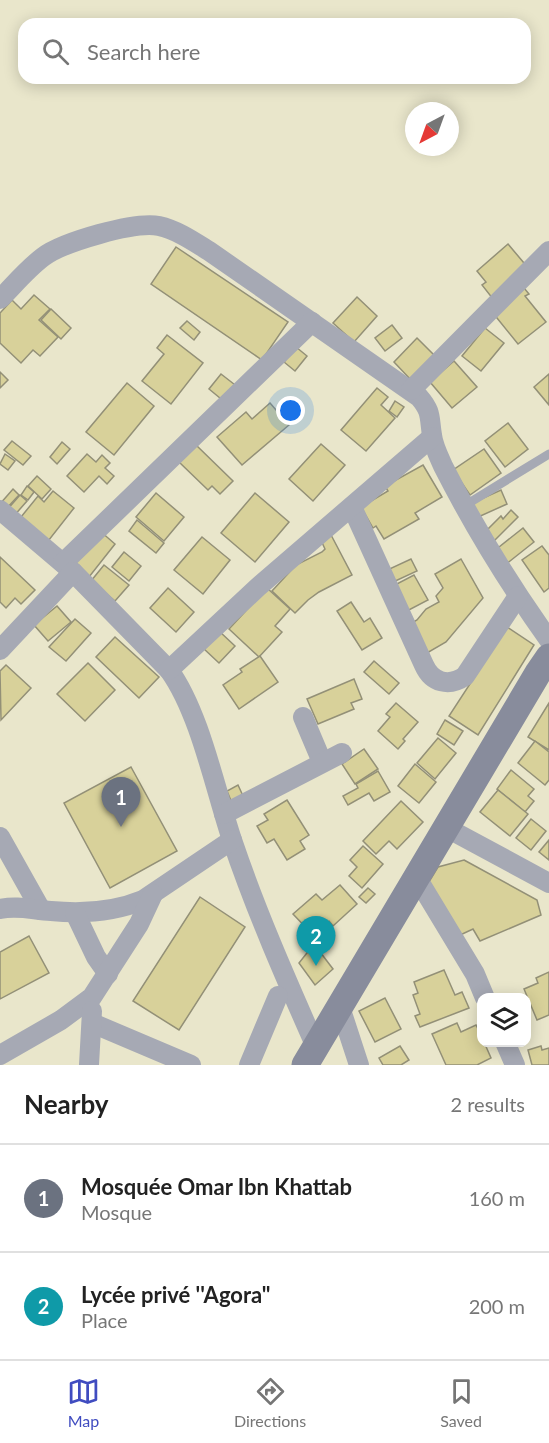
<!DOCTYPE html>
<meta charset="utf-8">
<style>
body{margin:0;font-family:Lato,sans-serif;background:#f6f6f6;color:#222}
.controls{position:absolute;right:18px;bottom:18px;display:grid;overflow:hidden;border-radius:12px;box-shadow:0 3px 15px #0003}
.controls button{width:54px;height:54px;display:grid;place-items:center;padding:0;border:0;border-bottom:2px solid #e0e0e0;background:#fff;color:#222;font:30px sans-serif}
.compass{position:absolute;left:405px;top:102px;width:54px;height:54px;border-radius:50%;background:#fff;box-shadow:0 3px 15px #0003;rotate:221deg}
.you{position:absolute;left:291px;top:411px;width:21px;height:21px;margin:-15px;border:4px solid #fff;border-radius:50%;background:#1a73e8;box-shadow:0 0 0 9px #1a73e833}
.badge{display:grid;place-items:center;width:39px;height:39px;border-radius:50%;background:#404cc0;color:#fff;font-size:20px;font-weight:700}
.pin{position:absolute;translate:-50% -50px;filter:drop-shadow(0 2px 3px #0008)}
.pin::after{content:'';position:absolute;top:32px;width:21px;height:18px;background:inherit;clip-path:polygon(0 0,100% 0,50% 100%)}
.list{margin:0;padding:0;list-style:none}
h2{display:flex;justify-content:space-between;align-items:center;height:78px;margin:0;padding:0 24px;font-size:26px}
h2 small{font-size:20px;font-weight:400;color:#767676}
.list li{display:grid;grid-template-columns:39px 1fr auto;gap:18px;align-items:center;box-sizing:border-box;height:108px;padding:0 24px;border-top:2px solid #e0e0e0}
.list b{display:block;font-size:22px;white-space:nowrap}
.list p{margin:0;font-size:20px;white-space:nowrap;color:#767676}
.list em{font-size:20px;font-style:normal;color:#767676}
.icon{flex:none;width:33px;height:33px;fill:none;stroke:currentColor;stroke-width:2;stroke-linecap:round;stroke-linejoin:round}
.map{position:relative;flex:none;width:549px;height:1065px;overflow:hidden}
.search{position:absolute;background:#fff;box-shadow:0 3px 15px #0003;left:18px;right:18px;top:18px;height:66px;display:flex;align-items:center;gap:15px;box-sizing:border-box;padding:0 21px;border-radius:18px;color:#767676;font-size:22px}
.sheet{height:294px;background:#fff}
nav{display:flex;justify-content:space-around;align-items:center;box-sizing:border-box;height:84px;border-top:2px solid #e0e0e0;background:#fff;font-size:16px;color:#767676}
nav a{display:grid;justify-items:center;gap:3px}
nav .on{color:#404cc0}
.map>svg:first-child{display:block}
.building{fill:#d8d19a;stroke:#939077;stroke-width:1.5}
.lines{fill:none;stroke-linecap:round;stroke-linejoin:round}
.service{stroke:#a6a9b4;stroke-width:9}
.minor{stroke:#a6a9b4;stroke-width:20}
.secondary{stroke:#888c9c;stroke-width:27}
</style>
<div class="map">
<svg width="549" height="1065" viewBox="0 0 549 1065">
<rect width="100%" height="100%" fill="#e9e6cb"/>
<g class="building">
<path d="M 508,244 L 529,269 L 493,299 L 482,285 L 486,282 L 477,271 Z"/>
<path d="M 176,247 L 288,322 L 262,360 L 151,284 Z"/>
<path d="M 524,288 L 529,294 L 525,296 L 546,322 L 518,344 L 493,313 Z"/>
<path d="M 34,295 L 50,309 L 39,320 L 58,337 L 40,356 L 33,350 L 21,363 L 0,343 L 0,313 L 12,300 L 21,309 Z"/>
<path d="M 357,297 L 377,316 L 354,342 L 333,323 Z"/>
<path d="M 51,309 L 71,328 L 61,339 L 41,320 Z"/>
<path d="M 187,321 L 200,332 L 194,340 L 180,328 Z"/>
<path d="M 392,325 L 402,338 L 385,351 L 375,338 Z"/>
<path d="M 485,328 L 504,343 L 481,371 L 462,356 Z"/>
<path d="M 167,335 L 203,363 L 171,404 L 142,381 L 164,354 L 157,348 Z"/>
<path d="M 417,338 L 435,356 L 411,380 L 394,362 Z"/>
<path d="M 296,347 L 307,356 L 295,371 L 284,362 Z"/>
<path d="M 454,361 L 477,387 L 452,408 L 430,382 Z"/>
<path d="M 0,372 L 8,380 L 0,388 Z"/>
<path d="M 221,374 L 239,388 L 226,403 L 209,389 Z"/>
<path d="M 549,374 L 549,405 L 534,387 Z"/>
<path d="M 127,383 L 154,406 L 114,455 L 86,432 Z"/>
<path d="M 377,388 L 388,397 L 381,405 L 395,418 L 366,451 L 341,430 Z"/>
<path d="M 395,401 L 404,407 L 397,417 L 389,411 Z"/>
<path d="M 270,403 L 289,425 L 242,465 L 217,437 L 246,412 L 252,419 Z"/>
<path d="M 508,423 L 528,449 L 505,467 L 485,441 Z"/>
<path d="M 12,441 L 31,456 L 23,465 L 4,450 Z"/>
<path d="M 62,442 L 70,449 L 57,464 L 50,457 Z"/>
<path d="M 321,444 L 345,465 L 313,501 L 289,479 Z"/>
<path d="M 196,445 L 233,481 L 220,494 L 212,486 L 208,490 L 179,462 Z"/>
<path d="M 484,449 L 501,473 L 470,495 L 453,470 Z"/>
<path d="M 5,454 L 15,461 L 8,470 L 0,464 Z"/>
<path d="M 87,454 L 96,462 L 102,455 L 110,463 L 105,468 L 114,476 L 107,484 L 99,476 L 84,492 L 67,476 Z"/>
<path d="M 423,465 L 442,497 L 415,513 L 419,519 L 384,539 L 376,526 L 373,528 L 361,507 L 388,491 L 385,486 Z"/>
<path d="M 37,476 L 51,489 L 42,499 L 28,486 Z"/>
<path d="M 27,486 L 34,492 L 28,500 L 21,495 Z"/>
<path d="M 13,489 L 19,495 L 5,510 L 0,504 Z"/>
<path d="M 501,490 L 507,504 L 476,518 L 470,504 Z"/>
<path d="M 53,491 L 74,508 L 45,545 L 17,522 L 38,496 L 44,502 Z"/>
<path d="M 156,493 L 184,517 L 164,541 L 136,517 Z"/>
<path d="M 255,493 L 289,522 L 255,562 L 221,533 Z"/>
<path d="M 20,495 L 27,501 L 13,517 L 6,511 Z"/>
<path d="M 511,510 L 518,517 L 492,543 L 483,534 L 501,516 L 503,519 Z"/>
<path d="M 137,520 L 164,543 L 156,553 L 129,531 Z"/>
<path d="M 523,528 L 534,542 L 505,565 L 494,551 Z"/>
<path d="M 100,531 L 115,544 L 89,577 L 73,565 Z"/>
<path d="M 330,533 L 352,575 L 319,592 L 308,600 L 295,613 L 272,591 L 296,565 L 322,552 L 325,549 L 320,538 Z"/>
<path d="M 202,537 L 230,560 L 203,594 L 174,570 Z"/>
<path d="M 542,546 L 549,555 L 549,588 L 544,592 L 522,560 Z"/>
<path d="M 124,552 L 141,566 L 129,581 L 112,567 Z"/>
<path d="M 0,557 L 35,590 L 21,604 L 15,598 L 6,608 L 0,602 Z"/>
<path d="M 411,559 L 417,571 L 391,583 L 385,571 Z"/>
<path d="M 461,559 L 483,598 L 446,642 L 427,653 L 410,624 L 417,620 L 426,609 L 439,602 L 436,596 L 443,588 L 435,574 Z"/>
<path d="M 104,565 L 129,585 L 115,601 L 91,581 Z"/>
<path d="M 414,575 L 428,600 L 405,612 L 391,587 Z"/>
<path d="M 168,588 L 194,612 L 176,632 L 150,608 Z"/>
<path d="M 267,588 L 290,609 L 275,626 L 282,632 L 259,657 L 229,629 Z"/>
<path d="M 351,602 L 364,622 L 370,618 L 382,638 L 362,650 L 337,611 Z"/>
<path d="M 57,606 L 71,622 L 48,641 L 34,625 Z"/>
<path d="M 75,619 L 91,633 L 66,661 L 49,647 Z"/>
<path d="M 507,627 L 534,645 L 478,735 L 449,716 Z"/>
<path d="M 219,631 L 235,646 L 219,663 L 203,648 Z"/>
<path d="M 115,637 L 159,677 L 139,698 L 96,657 Z"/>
<path d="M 260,656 L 278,682 L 239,709 L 223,685 L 242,672 L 240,669 Z"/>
<path d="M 374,661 L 399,683 L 389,694 L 364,672 Z"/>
<path d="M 88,663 L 115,690 L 85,721 L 57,694 Z"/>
<path d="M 6,665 L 31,688 L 1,720 L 0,671 Z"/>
<path d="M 354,679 L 362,699 L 351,703 L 354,709 L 318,724 L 307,699 Z"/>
<path d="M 396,703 L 418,722 L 403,739 L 405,741 L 398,749 L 378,731 L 390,717 L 386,714 Z"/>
<path d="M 549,703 L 549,750 L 528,737 Z"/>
<path d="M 445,720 L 463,731 L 454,745 L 437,734 Z"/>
<path d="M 438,738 L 456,753 L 435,779 L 417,763 Z"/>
<path d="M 535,741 L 549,752 L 549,780 L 545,785 L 518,763 Z"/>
<path d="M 364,749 L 378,769 L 355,784 L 342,764 Z"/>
<path d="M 415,764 L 436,782 L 419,803 L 398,786 Z"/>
<path d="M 131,767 L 177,851 L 110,888 L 64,803 Z"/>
<path d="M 511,770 L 534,789 L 528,796 L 534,801 L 525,812 L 497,789 Z"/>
<path d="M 378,771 L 390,792 L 374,801 L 369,793 L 348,805 L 343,796 L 358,788 L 356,784 Z"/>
<path d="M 238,785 L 244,798 L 232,803 L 227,791 Z"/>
<path d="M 498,790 L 528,814 L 510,836 L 480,812 Z"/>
<path d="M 287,800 L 309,835 L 300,841 L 305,849 L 287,860 L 274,839 L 267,843 L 257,826 L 268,820 L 264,814 Z"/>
<path d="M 401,801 L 423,822 L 397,849 L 389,841 L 376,854 L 363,841 Z"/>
<path d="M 531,819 L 546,831 L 531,850 L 516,838 Z"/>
<path d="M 549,840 L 549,860 L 539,852 Z"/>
<path d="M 363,846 L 383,864 L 362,888 L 349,876 L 357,867 L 350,860 Z"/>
<path d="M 464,860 L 537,900 L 541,915 L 480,941 L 473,929 L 458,936 L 427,885 L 438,867 Z"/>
<path d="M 340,885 L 357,904 L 333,926 L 329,921 L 313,935 L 293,914 L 316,894 L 322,900 Z"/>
<path d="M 368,888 L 375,894 L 366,903 L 359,897 Z"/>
<path d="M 200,897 L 245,927 L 179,1030 L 133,1001 Z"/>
<path d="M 29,936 L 49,973 L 0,999 L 0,952 Z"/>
<path d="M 314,944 L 333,969 L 315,985 L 299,963 Z"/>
<path d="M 444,970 L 455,995 L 462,992 L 469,1008 L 420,1027 L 415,1016 L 420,1014 L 413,995 L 418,993 L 414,982 Z"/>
<path d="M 549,972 L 549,1015 L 537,1020 L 524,989 L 538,983 L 536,978 Z"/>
<path d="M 385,998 L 401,1029 L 375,1042 L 359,1011 Z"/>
<path d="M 457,1023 L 461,1032 L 476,1025 L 482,1037 L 482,1042 L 484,1042 L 491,1058 L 477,1065 L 446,1065 L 432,1034 Z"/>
<path d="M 400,1046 L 409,1060 L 401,1065 L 383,1065 L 379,1058 Z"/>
<path d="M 541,1046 L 542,1050 L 549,1048 L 549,1065 L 532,1065 L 528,1050 Z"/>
</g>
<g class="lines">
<path class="service" d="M 464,506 L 549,454"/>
<g class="minor">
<path d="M 0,299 C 14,285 27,269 43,257 C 63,242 135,221 159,226 C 177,230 193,241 209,251 L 419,397 C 432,412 429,417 432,435 C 433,445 439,457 443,466 C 474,527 509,584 549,640"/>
<path d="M 411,390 L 549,251"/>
<path d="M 352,507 L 424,665 C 432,683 449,687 465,676 L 518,596"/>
<path d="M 0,510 L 73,572 L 169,670 C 200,713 215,789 232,840 C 256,911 286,979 316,1047"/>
<path d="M 63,563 L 312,322"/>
<path d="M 0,650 L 73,572"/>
<path d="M 169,670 L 258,587 L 432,437"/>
<path d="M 303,717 L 322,762"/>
<path d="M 224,814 L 342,753"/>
<path d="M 447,828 L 549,883"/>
<path d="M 0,837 L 41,910"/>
<path d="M 417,878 L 475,974 L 485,998"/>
<path d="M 0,909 C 18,905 33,910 51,911 C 83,914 114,912 143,900 L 232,840"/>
<path d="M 75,913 L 96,957 L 108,974"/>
<path d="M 340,1007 L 359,1065"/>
<path d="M 92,1023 L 191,1065"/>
<path d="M 505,1042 L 515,1065"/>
<path d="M 0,1055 L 61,1020 L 92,997 L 139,924 L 153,894"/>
<path d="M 89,1065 L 92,1011"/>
<path d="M 249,1065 L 278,996"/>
</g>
<path class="secondary" d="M 305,1065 L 538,673 L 549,657"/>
</g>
</svg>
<div class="controls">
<button><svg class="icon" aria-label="layers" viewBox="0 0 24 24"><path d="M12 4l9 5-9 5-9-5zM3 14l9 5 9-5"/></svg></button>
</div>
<svg class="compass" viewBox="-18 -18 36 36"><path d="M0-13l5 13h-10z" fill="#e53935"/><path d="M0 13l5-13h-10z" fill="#767676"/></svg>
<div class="you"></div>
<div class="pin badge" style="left:121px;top:827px;background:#6b7280">1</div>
<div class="pin badge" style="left:316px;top:966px;background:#0f9aa8">2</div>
<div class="search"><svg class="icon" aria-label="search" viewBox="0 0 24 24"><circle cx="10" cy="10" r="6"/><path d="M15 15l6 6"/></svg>Search here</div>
</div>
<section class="sheet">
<h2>Nearby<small>2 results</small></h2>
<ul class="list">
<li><span class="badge" style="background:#6b7280">1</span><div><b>Mosquée Omar Ibn Khattab</b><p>Mosque</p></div><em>160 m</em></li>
<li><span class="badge" style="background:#0f9aa8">2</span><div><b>Lycée privé ''Agora&quot;</b><p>Place</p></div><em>200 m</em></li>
</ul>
</section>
<nav>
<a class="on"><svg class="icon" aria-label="map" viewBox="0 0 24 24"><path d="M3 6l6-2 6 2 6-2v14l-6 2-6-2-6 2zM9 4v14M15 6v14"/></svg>Map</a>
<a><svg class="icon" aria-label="directions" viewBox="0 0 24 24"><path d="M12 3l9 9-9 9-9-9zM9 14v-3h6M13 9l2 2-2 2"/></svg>Directions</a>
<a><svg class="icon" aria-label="saved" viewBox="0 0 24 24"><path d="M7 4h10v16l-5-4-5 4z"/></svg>Saved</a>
</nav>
